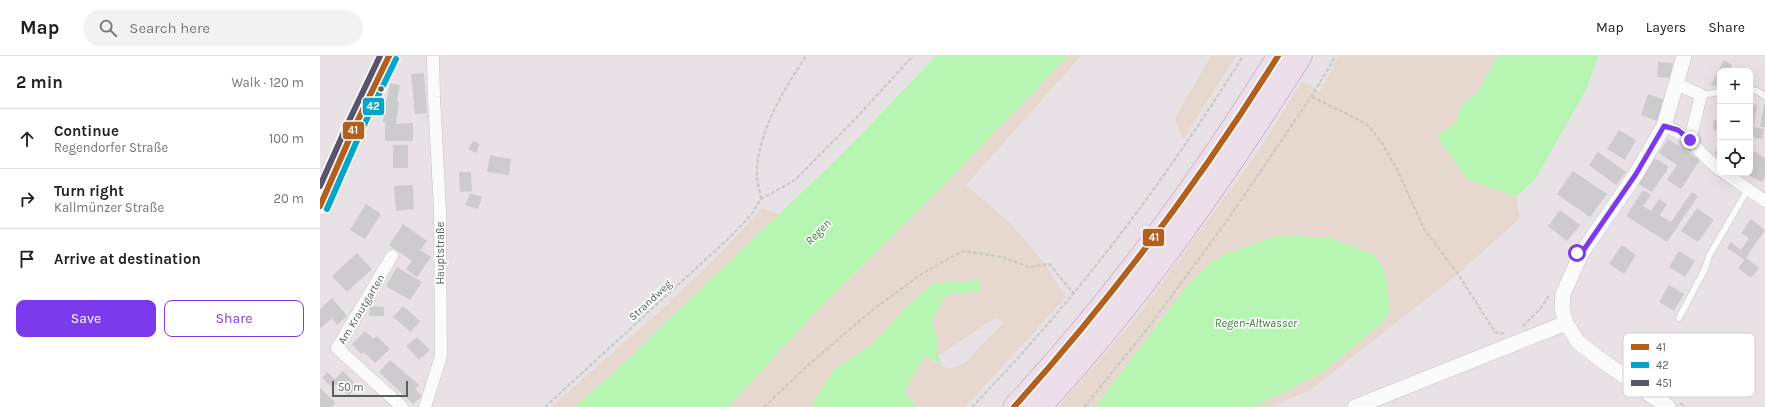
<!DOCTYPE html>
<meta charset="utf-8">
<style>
body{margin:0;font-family:Karla,sans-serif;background:#f2f2f2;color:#202124}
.controls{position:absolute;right:12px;top:12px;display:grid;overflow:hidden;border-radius:8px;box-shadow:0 4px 16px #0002}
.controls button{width:36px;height:36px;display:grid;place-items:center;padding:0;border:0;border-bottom:1px solid #e0e0e0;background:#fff;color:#202124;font:20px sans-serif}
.scale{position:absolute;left:12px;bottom:10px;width:76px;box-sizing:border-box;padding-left:4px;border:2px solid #586058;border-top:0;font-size:11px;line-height:14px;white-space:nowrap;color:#586058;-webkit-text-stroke:3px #fff;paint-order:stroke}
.stop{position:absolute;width:12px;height:12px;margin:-9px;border:3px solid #7c3aed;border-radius:50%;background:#fff}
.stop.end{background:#7c3aed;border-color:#fff;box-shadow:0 1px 4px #0008}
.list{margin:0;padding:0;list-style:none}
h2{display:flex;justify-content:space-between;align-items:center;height:52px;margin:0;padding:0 16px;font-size:17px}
h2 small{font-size:13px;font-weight:400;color:#757577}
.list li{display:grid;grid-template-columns:26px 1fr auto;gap:12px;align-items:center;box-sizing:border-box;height:60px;padding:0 16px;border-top:1px solid #e0e0e0}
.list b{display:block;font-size:15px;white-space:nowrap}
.list p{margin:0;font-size:13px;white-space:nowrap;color:#757577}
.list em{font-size:13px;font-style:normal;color:#757577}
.actions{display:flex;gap:8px;padding:12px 16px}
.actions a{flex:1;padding:9px 0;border:1px solid #7c3aed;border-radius:8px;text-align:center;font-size:14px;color:#7c3aed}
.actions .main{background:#7c3aed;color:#fff}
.icon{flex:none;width:22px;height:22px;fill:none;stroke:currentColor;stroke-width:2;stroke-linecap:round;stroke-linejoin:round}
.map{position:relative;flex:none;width:1445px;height:351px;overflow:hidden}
header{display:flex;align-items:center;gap:24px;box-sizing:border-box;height:56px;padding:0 20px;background:#fff;border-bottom:1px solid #e0e0e0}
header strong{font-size:19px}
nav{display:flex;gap:22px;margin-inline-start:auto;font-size:14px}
.search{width:280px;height:36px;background:#f2f2f2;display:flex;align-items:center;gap:10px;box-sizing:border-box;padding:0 14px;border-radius:22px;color:#757577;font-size:15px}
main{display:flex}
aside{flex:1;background:#fff}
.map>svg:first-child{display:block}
.green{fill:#e6d8ce}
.water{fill:#b7f6b2}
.building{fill:#cecbce}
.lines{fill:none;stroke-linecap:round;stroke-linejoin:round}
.service-casing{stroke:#c2c3c2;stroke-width:7}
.minor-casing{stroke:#c2c3c2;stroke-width:13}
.tertiary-casing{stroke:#c2c3c2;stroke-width:16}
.secondary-casing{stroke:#c2c2c2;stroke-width:18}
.motorway-casing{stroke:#bf90b6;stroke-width:23}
.path{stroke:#c8c8c3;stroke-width:2;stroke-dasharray:4 2;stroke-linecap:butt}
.service{stroke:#fcfbfb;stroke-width:6}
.minor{stroke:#fcfbfb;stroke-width:12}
.tertiary{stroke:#fcfbfb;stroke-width:15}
.secondary{stroke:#fcfbfb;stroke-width:17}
.motorway{stroke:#eddfea;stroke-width:22}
.bus-1-casing{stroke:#fff;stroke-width:9}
.bus-2-casing{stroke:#fff;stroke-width:9}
.bus-3-casing{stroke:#fff;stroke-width:9}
.bus-1{stroke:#b1601f;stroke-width:6}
.bus-2{stroke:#04a5c8;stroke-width:6}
.bus-3{stroke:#59546d;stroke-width:6}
.route{stroke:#7c3aed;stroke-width:5}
.bus-dot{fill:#586058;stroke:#fff;stroke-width:1.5}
.labels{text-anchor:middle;stroke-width:3.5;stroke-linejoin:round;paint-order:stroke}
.street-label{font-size:11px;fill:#586058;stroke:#fff}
.water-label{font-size:12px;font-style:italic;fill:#2f8330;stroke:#fff}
.key{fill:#fff;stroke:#cdcfcd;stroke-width:1}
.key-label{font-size:11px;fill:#586058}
.line-badge{stroke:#fff;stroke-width:1.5}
.badge-label{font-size:11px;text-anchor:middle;font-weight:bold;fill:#fff}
</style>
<header>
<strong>Map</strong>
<div class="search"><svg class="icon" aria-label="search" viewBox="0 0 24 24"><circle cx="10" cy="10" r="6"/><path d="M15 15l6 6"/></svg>Search here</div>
<nav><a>Map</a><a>Layers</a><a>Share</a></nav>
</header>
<main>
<aside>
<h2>2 min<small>Walk · 120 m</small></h2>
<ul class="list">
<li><svg class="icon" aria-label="ahead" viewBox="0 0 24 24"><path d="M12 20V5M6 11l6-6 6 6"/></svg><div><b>Continue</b><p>Regendorfer Straße</p></div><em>100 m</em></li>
<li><svg class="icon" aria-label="right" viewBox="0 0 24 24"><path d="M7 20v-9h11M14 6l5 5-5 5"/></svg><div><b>Turn right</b><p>Kallmünzer Straße</p></div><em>20 m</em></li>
<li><svg class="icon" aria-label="arrive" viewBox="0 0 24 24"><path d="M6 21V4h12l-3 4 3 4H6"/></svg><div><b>Arrive at destination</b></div></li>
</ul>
<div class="actions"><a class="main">Save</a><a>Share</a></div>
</aside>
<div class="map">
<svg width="1445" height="351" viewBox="0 0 1445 351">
<rect width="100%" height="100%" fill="#e8e2e7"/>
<g class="green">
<path d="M 748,0 L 761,0 L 646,129 L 691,168 L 725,208 L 746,241 L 645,351 L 599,351 L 584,337 L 604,300 L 629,313 L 645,307 L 683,267 L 677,261 L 618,300 L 618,285 L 611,264 L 627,239 L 660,235 L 659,224 L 584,253 L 553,288 L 514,313 L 491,351 L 408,351 L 495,257 L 537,216 Z"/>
<path d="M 891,0 L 916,0 L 863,83 L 855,62 Z"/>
<path d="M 1019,0 L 1178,0 L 1158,36 L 1142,49 L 1135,68 L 1147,123 L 1196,141 L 1200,162 L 1138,218 L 993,332 L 953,351 L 934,351 L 1003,316 L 1011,182 L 960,179 L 904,199 L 892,205 L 867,230 L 775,351 L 738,351 L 816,262 L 940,93 L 982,25 L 1000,35 Z"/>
<path d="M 442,151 L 459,159 L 288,322 L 254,351 L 231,351 C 303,287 380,225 442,151 Z"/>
</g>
<g class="water">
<path d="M 616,0 L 748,0 L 628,125 L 495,257 L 408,351 L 254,351 L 288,322 L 525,95 Z"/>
<path d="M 1178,0 L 1278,0 L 1267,32 L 1216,122 L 1196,141 L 1147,123 L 1117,80 L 1135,68 L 1142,49 L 1158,36 Z"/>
<path d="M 960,179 L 1011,182 L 1055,199 L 1066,219 L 1067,231 L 1070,254 L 1064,265 L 1003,316 L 934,351 L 775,351 L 867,230 L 892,205 L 904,199 Z"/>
<path d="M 659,224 L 660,235 L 626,239 L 612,264 L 618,285 L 618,300 L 622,308 L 604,300 L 584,337 L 598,351 L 491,351 L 514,313 L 553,288 L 584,253 L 613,227 Z"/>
</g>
<g class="building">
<path d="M 1404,4 L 1412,9 L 1409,15 L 1400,15 L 1400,30 L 1391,29 Z"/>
<path d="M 1338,6 L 1353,7 L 1351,22 L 1337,21 Z"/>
<path d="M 104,17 L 107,57 L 95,58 L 91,18 Z"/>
<path d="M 70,27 L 80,29 L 77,45 L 79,45 L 76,68 L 93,67 L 93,85 L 65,85 L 65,66 L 63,66 L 66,43 L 67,44 Z"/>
<path d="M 1328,38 L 1345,44 L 1337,65 L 1321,59 Z"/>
<path d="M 1430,48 L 1437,49 L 1434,69 L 1430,69 Z"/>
<path d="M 1444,48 L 1445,48 L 1445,71 L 1440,71 Z"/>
<path d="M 1394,64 L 1400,65 L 1400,75 L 1393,74 Z"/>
<path d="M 1430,70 L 1444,73 L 1442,83 L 1430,81 Z"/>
<path d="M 1299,74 L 1316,84 L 1305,104 L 1287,93 Z"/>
<path d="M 1348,83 L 1380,104 L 1361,133 L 1347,124 L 1357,109 L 1339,97 Z"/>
<path d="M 153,85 L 160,88 L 156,97 L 148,93 Z"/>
<path d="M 1400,88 L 1400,102 L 1394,98 Z"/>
<rect x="73" y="89" width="15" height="23"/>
<path d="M 1430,93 L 1445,102 L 1445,121 L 1442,126 L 1425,117 L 1430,117 Z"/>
<path d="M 1278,96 L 1306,116 L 1296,129 L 1269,109 Z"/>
<path d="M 170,99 L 191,103 L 189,119 L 167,116 Z"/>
<path d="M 1335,102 L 1349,111 L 1332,136 L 1318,128 Z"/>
<path d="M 1253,115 L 1287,138 L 1270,161 L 1237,138 Z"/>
<path d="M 139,116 L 151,116 L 152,135 L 140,136 Z"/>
<path d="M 93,129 L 94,153 L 76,155 L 74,130 Z"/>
<path d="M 1323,134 L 1331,139 L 1323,150 L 1331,155 L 1339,143 L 1347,148 L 1340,159 L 1351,166 L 1372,136 L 1378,140 L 1347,186 L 1306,160 Z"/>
<path d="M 150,137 L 162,141 L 158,153 L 145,149 Z"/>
<path d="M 46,148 L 61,158 L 45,183 L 30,174 Z"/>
<path d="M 1377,152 L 1394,164 L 1378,186 L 1361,175 Z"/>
<path d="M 1240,154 L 1260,169 L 1247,185 L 1228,170 Z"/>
<path d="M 1431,163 L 1445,174 L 1426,202 L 1439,212 L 1431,222 L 1418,212 L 1425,204 L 1407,192 L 1411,186 L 1421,194 L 1429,182 L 1421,177 Z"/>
<path d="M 83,168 L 107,185 L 100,194 L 111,201 L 97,221 L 86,213 L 92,205 L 69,189 Z"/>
<path d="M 1302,189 L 1316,199 L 1304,218 L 1289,208 Z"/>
<path d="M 1359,195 L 1375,205 L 1365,221 L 1349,211 Z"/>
<path d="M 37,197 L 52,213 L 27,236 L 12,220 Z"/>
<path d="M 77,211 L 102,226 L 90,244 L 66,230 Z"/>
<path d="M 1349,229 L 1364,238 L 1354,255 L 1339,246 Z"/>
<path d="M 12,242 L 27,260 L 17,269 L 12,262 L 0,273 L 0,253 Z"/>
<path d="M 50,250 L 64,251 L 64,260 L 49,260 Z"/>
<path d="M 83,250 L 100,265 L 91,276 L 73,261 Z"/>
<path d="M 45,275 L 53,283 L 57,280 L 70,293 L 55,307 L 44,296 L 41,298 L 32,288 Z"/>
<path d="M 97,281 L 110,294 L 99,304 L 86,290 Z"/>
<path d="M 70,304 L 99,329 L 95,333 L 102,340 L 93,348 L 59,316 Z"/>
<path d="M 23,315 L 38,330 L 29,340 L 16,328 L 13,332 L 2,322 L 7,316 L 15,323 Z"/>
<path d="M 0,332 L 15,346 L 13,351 L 0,351 Z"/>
</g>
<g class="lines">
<defs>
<g id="service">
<path d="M 1430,34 L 1437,35 L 1445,40"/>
<path d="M 1381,39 L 1400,36"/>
<path d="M 1359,262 L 1385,213 L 1389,200 L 1428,133"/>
</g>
<g id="minor">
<path d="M 1357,28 L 1381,39 L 1370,84"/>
<path d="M 1344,70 C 1371,79 1379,98 1400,114"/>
<path d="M 1405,117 L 1445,145"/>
<path d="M 72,200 L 17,292 L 82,351"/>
<path d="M 105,351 L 121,300 L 120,155 L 114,41 L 113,0"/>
</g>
<g id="tertiary">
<path d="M 1035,351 L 1246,267"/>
<path d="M 1348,351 L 1277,301 L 1258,286 L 1246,267 L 1242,253 L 1243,238 L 1261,198 L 1316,118 L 1344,70 L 1364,0"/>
</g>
<path id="secondary" d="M 0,150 L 35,70 L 69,0"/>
<g id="motorway">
<path d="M 694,351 C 794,243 881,125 958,0"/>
<path d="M 720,351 C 820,244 903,123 981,0"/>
</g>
</defs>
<use href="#service" class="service-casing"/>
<use href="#minor" class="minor-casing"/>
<use href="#tertiary" class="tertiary-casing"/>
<use href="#secondary" class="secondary-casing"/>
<use href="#motorway" class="motorway-casing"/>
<g class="path">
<path d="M 992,41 L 1031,60 L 1049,70 L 1063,89 L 1077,113 L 1104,173 L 1138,218 L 1175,276 L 1186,278"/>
<path d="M 441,143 C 440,136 438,129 437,122 C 435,80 464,33 486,0"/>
<path d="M 1203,270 L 1221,252 L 1230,238"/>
<path d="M 1360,347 L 1366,351"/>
<path d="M 225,351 L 409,182 L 431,159 L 441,143 L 475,124 L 537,61 L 593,0"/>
<path d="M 444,351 L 486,311 L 551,255 L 603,217 L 643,195 L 682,201 L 709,211 L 729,208 L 754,238"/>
<path d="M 652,351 C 755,245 845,125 923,0"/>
<path d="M 764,351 L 828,272 L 906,166 L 991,41 L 1016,0"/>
</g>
<use href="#service" class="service"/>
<use href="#minor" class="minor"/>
<use href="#tertiary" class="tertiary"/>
<use href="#secondary" class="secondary"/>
<use href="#motorway" class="motorway"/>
<defs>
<g id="bus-1">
<path d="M 0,150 L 35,70 L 69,0"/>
<path d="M 694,351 C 794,240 879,126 958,0"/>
</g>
<path id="bus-2" d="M 7,153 L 42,73 L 76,3"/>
<path id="bus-3" d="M 0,130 L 28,67 L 60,0"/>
</defs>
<use href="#bus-1" class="bus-1-casing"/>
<use href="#bus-2" class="bus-2-casing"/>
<use href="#bus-3" class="bus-3-casing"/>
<use href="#bus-1" class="bus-1"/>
<use href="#bus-2" class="bus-2"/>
<use href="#bus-3" class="bus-3"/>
</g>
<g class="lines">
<path class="route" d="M 1257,197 L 1261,198 L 1265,192 L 1316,118 L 1344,70 L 1358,74 L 1370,84"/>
</g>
<circle class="bus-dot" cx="61" cy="33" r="3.5"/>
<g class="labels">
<g class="street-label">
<text transform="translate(120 197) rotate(-90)" y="4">Hauptstraße</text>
<text transform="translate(330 244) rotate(-43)" y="4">Strandweg</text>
<text transform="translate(41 253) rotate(-59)" y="4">Am Krautgarten</text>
</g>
<g class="water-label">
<text transform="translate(498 176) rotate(-46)" y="4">Regen</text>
<text x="936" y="271">Regen-Altwasser</text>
</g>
</g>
<rect x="1303" y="277" width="132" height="64" rx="6" class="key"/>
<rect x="1311" y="288" width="18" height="6" fill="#b1601f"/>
<rect x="1311" y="306" width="18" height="6" fill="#04a5c8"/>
<rect x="1311" y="324" width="18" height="6" fill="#59546d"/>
<g class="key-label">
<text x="1336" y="295">41</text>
<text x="1336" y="313">42</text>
<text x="1336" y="331">451</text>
</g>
<g class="line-badge">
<rect x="42" y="41" width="23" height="19" rx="4" fill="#04a5c8"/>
<rect x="22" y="65" width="23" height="19" rx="4" fill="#b1601f"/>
<rect x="822" y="172" width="23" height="19" rx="4" fill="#b1601f"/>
</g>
<g class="badge-label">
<text x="53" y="54">42</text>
<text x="33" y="78">41</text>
<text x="834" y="185">41</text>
</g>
</svg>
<div class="controls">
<button>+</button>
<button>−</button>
<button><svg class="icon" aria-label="locate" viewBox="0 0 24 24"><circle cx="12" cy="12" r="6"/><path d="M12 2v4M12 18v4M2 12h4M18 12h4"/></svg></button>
</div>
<div class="scale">50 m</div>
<div class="stop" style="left:1257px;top:197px"></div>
<div class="stop end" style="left:1370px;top:84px"></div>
</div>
</main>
